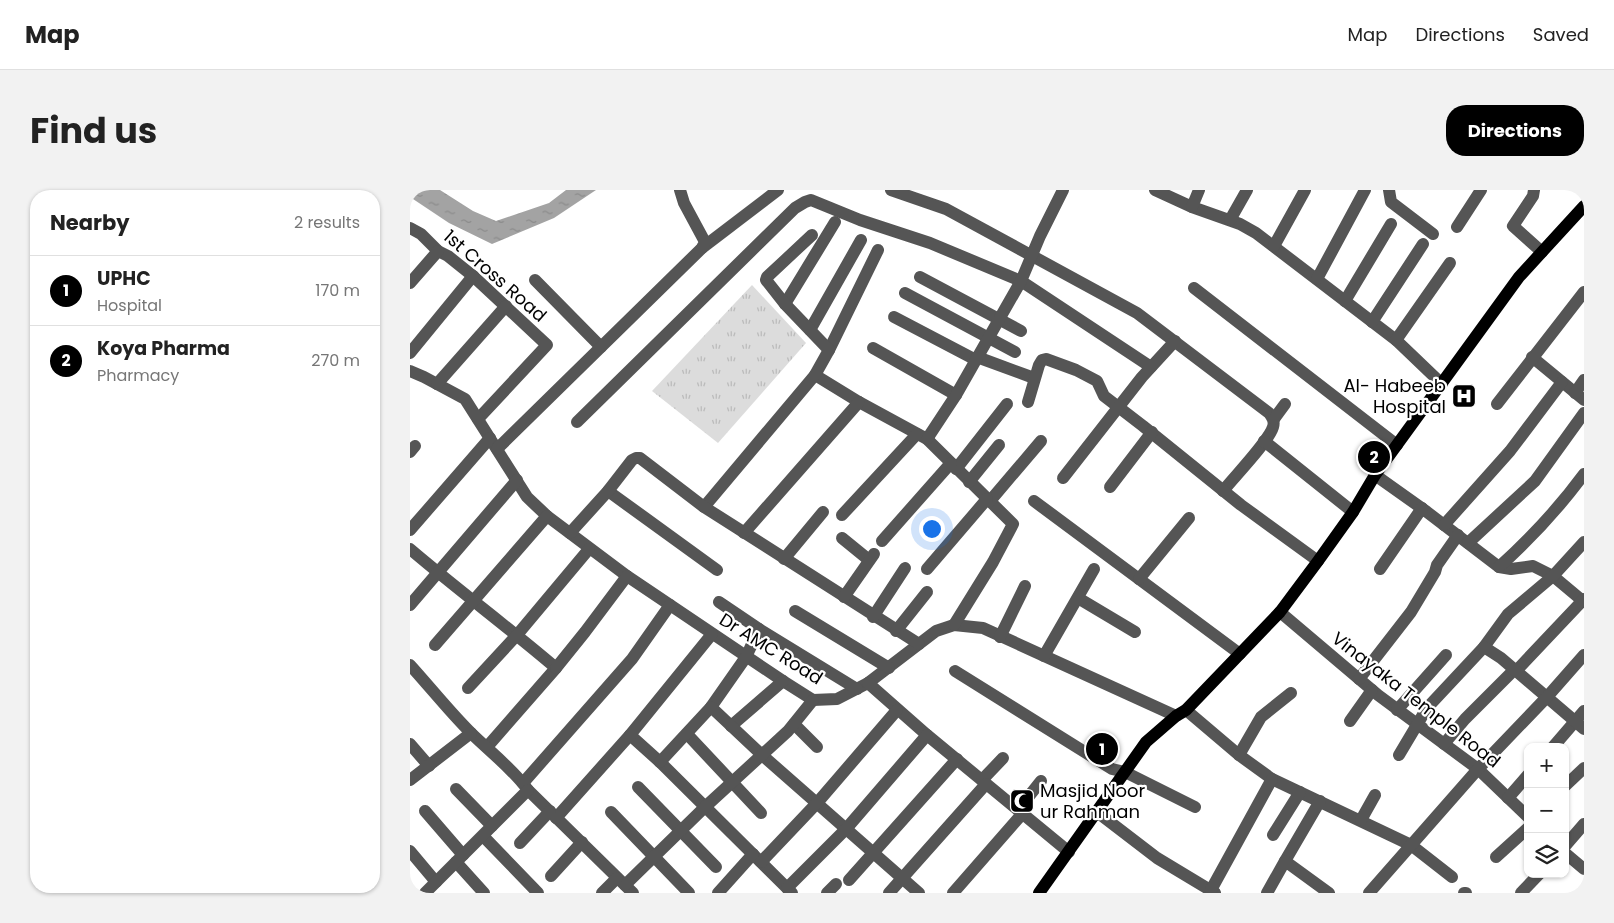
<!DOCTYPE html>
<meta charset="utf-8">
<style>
body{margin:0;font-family:Poppins,sans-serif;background:#f2f2f2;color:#222}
.controls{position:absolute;right:15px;bottom:15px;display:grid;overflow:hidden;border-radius:10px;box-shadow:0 1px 4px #0004}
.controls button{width:45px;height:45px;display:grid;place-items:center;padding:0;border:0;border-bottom:1px solid #e0e0e0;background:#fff;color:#222;font:25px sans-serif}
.you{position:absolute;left:521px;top:338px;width:18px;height:18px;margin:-12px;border:4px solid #fff;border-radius:50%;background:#1a73e8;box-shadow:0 0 0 8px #1a73e833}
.badge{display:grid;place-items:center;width:32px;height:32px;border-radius:50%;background:#000;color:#fff;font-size:16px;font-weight:700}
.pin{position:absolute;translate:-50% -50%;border:2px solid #fff;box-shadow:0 1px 5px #0006}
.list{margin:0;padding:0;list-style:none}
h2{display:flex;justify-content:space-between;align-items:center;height:65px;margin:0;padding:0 20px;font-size:21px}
h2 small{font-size:16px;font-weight:400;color:#767676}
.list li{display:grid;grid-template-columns:32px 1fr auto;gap:15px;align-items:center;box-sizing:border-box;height:70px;padding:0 20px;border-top:1px solid #e0e0e0}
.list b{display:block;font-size:19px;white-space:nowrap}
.list p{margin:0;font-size:16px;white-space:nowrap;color:#767676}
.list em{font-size:16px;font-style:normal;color:#767676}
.icon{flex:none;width:28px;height:28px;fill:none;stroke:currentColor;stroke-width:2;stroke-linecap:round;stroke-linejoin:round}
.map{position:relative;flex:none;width:1174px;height:703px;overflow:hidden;border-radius:20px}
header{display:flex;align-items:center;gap:30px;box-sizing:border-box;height:70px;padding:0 25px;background:#fff;border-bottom:1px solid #e0e0e0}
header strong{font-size:24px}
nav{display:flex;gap:28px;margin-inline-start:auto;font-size:18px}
.intro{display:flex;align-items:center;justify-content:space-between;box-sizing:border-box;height:120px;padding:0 30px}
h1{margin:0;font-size:35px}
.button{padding:12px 22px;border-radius:20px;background:#000;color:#fff;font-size:18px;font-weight:700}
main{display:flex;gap:30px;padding:0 30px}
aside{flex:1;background:#fff;border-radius:20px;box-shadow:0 1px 4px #0004}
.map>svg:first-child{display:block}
.grass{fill:url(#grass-tufts)}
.water{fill:url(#water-ripples)}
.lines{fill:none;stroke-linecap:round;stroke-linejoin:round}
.minor{stroke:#555;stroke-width:12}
.major{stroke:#000;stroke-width:12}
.labels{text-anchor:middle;stroke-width:4.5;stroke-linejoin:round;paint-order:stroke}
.street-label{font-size:18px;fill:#000;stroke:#fff}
.poi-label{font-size:18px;fill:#000;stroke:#fff;text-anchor:end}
</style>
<header>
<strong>Map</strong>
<nav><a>Map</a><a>Directions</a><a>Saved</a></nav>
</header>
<div class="intro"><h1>Find us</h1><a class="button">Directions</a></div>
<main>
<aside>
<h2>Nearby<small>2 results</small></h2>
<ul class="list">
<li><span class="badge">1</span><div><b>UPHC</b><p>Hospital</p></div><em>170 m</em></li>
<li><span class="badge">2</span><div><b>Koya Pharma</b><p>Pharmacy</p></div><em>270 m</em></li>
</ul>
</aside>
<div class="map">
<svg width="1174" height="703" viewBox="0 0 1174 703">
<defs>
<pattern id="grass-tufts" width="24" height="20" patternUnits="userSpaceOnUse" patternTransform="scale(1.25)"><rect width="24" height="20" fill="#dcdcdc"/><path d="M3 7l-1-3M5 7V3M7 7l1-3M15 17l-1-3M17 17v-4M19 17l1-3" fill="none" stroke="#bbb"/></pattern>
<pattern id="water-ripples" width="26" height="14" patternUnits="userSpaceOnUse" patternTransform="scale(1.25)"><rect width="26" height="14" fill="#a3a3a3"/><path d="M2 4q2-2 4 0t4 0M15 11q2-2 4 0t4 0" fill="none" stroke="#8b8b8b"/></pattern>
</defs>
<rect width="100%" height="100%" fill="#fff"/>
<path class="grass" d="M 342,95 L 396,153 L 308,253 L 242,201 Z"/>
<path class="water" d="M 0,0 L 30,0 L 63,21 L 86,31 L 139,13 L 156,0 L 186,0 L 144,28 L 82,54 L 39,33 L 0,7 Z"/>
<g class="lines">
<g class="minor">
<path d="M 481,0 L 536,19 L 727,123 L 859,223 C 862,227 865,231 863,237 C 859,251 824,287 813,301"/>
<path d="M 745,0 L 782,17 L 830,34 L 846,43 L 986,150 L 1032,194"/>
<path d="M 979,0 L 981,12 L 1023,44"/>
<path d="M 1124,0 L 1123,6 L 1103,36 L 1132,62"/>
<path d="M 782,17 L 789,0"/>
<path d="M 820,30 L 837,0"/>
<path d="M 1047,37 L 1071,0"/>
<path d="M 0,38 L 11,44 L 28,61 L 38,66 L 63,86 L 137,155 L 68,229"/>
<path d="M 864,56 L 895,0"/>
<path d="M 292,58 L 368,0"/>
<path d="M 510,87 L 611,141"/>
<path d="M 907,89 L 955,0"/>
<path d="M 125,90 L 191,157"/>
<path d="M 0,93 L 28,61"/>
<path d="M 784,98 L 987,255"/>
<path d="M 495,103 L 605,162"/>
<path d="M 935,111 L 981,34"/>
<path d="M 375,114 L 425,32"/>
<path d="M 484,127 L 566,170"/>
<path d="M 962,132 L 1013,54"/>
<path d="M 400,140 L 451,50"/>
<path d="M 986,150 L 1040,73"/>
<path d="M 463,158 L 546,205"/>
<path d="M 419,160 L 468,60"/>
<path d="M 0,163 L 63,86"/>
<path d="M 567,167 L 624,188"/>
<path d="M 1122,167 L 1174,210"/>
<path d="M 0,181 L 14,187 L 55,209 L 117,307 L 137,326 L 217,386 L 373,491 L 403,510 L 427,509 L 458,493 L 526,441 L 544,435 L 573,438 L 766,526"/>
<path d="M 405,185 L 449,212 L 517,249 L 603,334 L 583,372 L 544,435"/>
<path d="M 27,194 L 96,116"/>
<path d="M 1165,203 L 1174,190"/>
<path d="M 618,212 L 629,175 L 632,170 L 636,169 L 666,180 L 687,191 L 694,206 L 733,236 L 831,315 L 908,371"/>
<path d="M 1087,214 L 1174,102"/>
<path d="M 864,229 L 875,214"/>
<path d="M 167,232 L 385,18 L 395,12 L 401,10 L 450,30 L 520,53 L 611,91 L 741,177"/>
<path d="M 517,249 L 546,205 L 611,91 L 630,46 L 653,0"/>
<path d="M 854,251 L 943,322"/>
<path d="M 87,259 L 292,58 L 295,52 L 274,13 L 270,0"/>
<path d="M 0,262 L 5,256"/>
<path d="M 546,279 L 597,214"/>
<path d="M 965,285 L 1017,322 L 1089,377 L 1101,379 L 1123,376 L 1143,386 L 1174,412"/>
<path d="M 653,288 L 732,187 L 765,151"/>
<path d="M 559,292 L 589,255"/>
<path d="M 700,297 L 742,242"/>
<path d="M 198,301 L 307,380"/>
<path d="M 580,311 L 631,251"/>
<path d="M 624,311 L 830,464"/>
<path d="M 294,317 L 405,185 L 419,160 L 375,114 L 356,90 L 357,87 L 402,45"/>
<path d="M 432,325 L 507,244"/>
<path d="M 1034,335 L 1100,261 L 1152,192"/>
<path d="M 0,340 L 80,248"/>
<path d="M 160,343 L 198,301 L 222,270 L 226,268 L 230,268 L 294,317 L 509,454"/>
<path d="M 334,343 L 449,212"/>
<path d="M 432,348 L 459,370"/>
<path d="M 472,351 L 541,273"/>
<path d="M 1058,353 L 1125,291 L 1174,223"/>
<path d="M 0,359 C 48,400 98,437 146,478 L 77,557"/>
<path d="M 374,369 L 413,322"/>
<path d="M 1089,377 C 1120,349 1149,318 1174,284"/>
<path d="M 517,379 L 577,309"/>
<path d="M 970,379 L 1012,318"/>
<path d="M 729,389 L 779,328"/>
<path d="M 434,407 L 464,364"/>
<path d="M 668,408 L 725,442"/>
<path d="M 309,412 L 349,439 L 447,499"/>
<path d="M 0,415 L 107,290"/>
<path d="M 385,421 L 479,478"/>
<path d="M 870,422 L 968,505 L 1068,579 L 1118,627"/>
<path d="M 463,427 L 495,378"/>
<path d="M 486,441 L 517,402"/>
<path d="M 590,447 L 615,396"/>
<path d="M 25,455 L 137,326"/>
<path d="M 1074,457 L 1098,424 L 1143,386 L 1174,352"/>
<path d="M 634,466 L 684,379"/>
<path d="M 0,475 C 20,497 39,521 60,542 C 79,561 102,578 118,600 L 223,703"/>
<path d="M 146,478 L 175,442 L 217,386"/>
<path d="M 545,481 L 702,579 L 715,582 L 785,617"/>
<path d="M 949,489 L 1001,422 L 1025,382 L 1027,375 L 1048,345"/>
<path d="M 458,493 L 517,545 L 659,662"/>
<path d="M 58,498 L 107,445 L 179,359"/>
<path d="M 301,517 L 336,467 L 349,439"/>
<path d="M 776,520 L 829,565 L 862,589 L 1001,655 L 1042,687"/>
<path d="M 987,520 L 1036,465"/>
<path d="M 940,531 L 962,500"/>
<path d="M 384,534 L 407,557"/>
<path d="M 321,536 L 373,491"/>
<path d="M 277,544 L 351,623"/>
<path d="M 220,545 L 250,572 L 382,703"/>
<path d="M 0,554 L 19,576"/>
<path d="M 1034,554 L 1055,529 L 1102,482 L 1106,481 L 1174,409"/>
<path d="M 1143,557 L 1174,521"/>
<path d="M 829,565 L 851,527 L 881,503"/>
<path d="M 989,565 L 1017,518 L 1074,457 L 1091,468 L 1174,539"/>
<path d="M 250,572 L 301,517 L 352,565 L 509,703"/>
<path d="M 0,590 L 61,543"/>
<path d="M 572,590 L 593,568"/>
<path d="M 113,593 L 222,469 L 260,415"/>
<path d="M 1155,596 L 1174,578"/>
<path d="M 228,597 L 306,677"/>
<path d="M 46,599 L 82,636"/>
<path d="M 1098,608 L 1118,585"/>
<path d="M 608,620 L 631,591"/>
<path d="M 15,621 L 53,665"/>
<path d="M 201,622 L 279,703"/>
<path d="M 687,622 L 747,668 L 805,703"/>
<path d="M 146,628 L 220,545 L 302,444"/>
<path d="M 951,630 L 965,605"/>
<path d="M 863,645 L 890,602"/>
<path d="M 73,646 L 128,703"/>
<path d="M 110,653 L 140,621"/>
<path d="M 1155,656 L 1174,634"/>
<path d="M 0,661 L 26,692"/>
<path d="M 1155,663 L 1174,679"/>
<path d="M 1086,667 L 1118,638"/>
<path d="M 875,671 L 910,611"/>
<path d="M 46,672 L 74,703"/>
<path d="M 351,672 L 407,613 L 487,520"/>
<path d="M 141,686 L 172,652"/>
<path d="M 439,690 L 547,569"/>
<path d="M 215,695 L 295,617 L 378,541 L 403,510"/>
<path d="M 377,698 L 436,639 L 517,545"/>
<path d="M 801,700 L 862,589"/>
<path d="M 15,703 L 118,600"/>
<path d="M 192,703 L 207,688"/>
<path d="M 308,703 L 343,664"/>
<path d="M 417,703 L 426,694"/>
<path d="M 479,703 L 576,594"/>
<path d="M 543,703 L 613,623"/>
<path d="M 857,703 L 875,671 L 919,703"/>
<path d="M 959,703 L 1068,579 L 1137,507 L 1174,465"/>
<path d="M 1054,703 L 1056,703"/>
<path d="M 1111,703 L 1129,684"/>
</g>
<path class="major" d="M 629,703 L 736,552 L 766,526 L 776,520 L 870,422 L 908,371 L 943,322 L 965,285 L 1109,87 L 1174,16"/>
</g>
<defs>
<symbol id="hospital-square" viewBox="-11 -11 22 22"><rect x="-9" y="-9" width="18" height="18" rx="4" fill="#000" stroke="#fff"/><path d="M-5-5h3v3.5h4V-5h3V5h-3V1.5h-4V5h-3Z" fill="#fff"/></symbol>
<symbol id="mosque-square" viewBox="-11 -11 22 22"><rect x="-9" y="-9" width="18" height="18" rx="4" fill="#000" stroke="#fff"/><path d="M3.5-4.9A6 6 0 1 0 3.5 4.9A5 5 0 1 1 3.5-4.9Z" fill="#fff"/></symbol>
</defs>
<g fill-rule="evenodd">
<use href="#hospital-square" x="1040" y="192" width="28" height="28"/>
<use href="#mosque-square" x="598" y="597" width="28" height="28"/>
</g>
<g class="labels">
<g class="street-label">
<text transform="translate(85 86) rotate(41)" y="6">1st Cross Road</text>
<text transform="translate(361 459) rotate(32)" y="6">Dr AMC Road</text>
<text transform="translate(1006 510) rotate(38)" y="6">Vinayaka Temple Road</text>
</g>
<g class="poi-label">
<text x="1036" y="202">Al- Habeeb<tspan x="1036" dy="21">Hospital</tspan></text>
<text x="630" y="607" text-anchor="start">Masjid Noor<tspan x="630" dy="21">ur Rahman</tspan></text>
</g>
</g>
</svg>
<div class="controls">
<button>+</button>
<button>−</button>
<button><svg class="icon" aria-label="layers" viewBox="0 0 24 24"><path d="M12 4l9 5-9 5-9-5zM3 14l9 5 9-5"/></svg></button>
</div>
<div class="you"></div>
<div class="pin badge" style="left:692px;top:559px">1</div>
<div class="pin badge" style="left:964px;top:267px">2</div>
</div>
</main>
